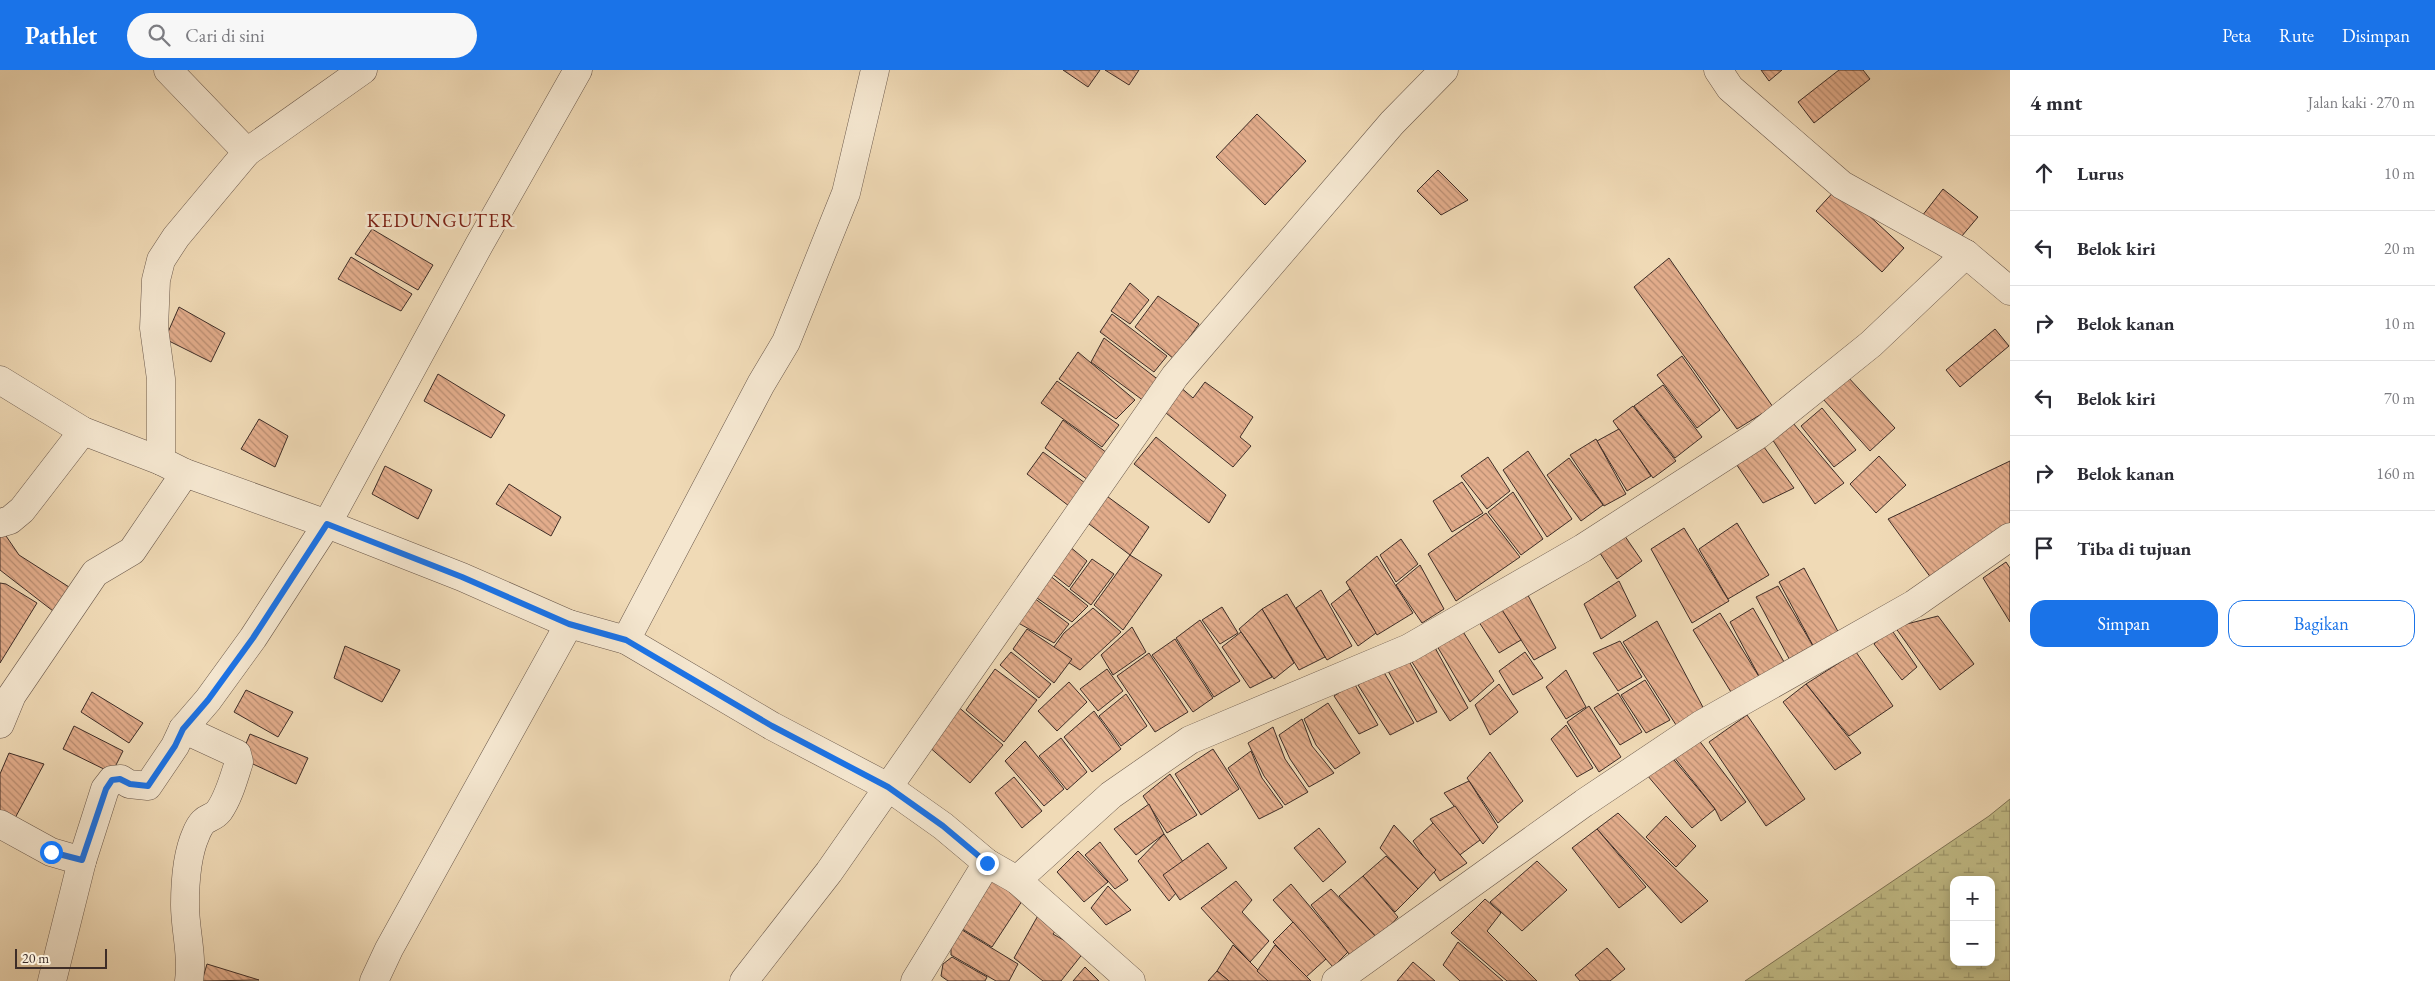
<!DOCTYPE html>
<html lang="id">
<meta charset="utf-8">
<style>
body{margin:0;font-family:"EB Garamond",serif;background:#f7f7f7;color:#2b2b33}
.controls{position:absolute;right:15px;bottom:15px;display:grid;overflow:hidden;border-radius:10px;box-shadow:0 2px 12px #0003}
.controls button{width:45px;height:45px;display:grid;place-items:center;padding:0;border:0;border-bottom:1px solid #e1e1e2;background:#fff;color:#2b2b33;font:25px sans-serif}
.scale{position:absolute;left:15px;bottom:12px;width:92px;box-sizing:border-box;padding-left:5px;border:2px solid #3e2d27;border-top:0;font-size:14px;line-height:18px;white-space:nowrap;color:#3e2d27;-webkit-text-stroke:4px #f5e7d0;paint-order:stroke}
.stop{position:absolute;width:15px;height:15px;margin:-11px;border:4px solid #1a73e8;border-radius:50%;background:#fff}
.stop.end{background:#1a73e8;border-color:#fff;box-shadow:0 1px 5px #0008}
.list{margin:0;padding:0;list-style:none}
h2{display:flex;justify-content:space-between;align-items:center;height:65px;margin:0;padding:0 20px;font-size:21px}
h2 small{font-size:16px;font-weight:400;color:#7c7c81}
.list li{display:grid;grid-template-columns:32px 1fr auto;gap:15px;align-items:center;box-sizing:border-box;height:75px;padding:0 20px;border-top:1px solid #e1e1e2}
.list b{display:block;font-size:19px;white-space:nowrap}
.list em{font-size:16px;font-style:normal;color:#7c7c81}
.actions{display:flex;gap:10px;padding:15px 20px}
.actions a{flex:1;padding:11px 0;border:1px solid #1a73e8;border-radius:15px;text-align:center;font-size:18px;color:#1a73e8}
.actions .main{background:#1a73e8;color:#fff}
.icon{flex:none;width:28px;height:28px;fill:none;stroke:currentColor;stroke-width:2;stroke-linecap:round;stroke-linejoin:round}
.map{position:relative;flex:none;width:2010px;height:911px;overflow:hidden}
header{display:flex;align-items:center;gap:30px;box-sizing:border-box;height:70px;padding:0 25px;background:#1a73e8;color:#fff}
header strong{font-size:24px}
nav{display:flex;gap:28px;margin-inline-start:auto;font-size:18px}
.search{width:350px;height:45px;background:#f7f7f7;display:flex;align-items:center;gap:12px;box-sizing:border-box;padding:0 18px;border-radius:28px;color:#7c7c81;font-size:19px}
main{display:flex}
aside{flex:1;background:#fff}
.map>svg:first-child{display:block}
.wetland{fill:url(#wetland-marsh);stroke:#807558;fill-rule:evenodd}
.building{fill:url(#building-back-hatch);stroke:#3e2d27}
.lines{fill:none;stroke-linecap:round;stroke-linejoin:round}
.minor-casing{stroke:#6a584b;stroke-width:29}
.minor{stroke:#f5e7d0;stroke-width:28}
.route{stroke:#1a73e8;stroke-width:6}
.labels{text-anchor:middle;stroke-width:5;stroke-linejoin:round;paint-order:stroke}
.quarter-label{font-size:20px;letter-spacing:1px;fill:#7a1f14;stroke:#f5e7d0}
</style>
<header>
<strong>Pathlet</strong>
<div class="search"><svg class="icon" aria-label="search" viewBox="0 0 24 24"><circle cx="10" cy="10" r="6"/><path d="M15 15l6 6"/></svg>Cari di sini</div>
<nav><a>Peta</a><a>Rute</a><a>Disimpan</a></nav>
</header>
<main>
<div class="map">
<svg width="2010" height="911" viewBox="0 0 2010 911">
<defs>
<pattern id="wetland-marsh" width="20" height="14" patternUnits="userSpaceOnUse" patternTransform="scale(1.25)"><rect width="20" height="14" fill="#c2bd88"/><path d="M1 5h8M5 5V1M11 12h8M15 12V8" fill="none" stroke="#9f9a6f"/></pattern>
<pattern id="building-back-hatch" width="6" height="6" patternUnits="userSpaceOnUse" patternTransform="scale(1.25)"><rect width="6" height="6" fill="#e3ad8c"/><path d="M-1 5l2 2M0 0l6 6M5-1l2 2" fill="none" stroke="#b98d72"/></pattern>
</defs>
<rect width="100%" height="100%" fill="#f0dab6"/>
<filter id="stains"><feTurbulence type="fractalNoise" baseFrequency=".004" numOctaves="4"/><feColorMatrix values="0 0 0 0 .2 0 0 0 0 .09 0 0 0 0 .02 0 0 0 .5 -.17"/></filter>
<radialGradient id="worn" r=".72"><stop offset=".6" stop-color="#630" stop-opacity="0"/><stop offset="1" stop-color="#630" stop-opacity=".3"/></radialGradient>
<path class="wetland" d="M 2010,729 L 2010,911 L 1745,911 L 1989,746 ZM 1954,810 L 1991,810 L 1991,892 L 1954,892 Z"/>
<g class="building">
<path d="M 1063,0 L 1100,0 L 1088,17 Z"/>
<path d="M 1105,0 L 1139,0 L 1129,15 Z"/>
<path d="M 1761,0 L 1782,0 L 1769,11 Z"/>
<path d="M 1839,0 L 1863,0 L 1870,9 L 1814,53 L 1798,32 Z"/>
<path d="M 1257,44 L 1306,91 L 1265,135 L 1216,87 Z"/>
<path d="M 1438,100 L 1468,130 L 1441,145 L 1417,121 Z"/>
<path d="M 1838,117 L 1904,178 L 1882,202 L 1816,141 Z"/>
<path d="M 1943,119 L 1978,147 L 1956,173 L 1922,146 Z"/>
<path d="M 372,159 L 433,195 L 418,220 L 355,184 Z"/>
<path d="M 351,187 L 412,224 L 401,241 L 338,209 Z"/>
<path d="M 1669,188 L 1773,337 L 1737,359 L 1634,217 Z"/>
<path d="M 1130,213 L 1149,230 L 1130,254 L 1111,241 Z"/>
<path d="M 1158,226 L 1199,254 L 1174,289 L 1135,257 Z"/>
<path d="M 179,237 L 225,263 L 211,292 L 165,269 Z"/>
<path d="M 1112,244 L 1167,286 L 1154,302 L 1100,262 Z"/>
<path d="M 1995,259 L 2009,276 L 1960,317 L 1946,300 Z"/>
<path d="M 1104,268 L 1160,311 L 1144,331 L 1091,292 Z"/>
<path d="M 1078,282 L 1135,330 L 1116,349 L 1059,309 Z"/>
<path d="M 1682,286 L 1720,340 L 1697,358 L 1657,305 Z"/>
<path d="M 438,304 L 505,345 L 491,368 L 424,331 Z"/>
<path d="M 1847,306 L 1895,358 L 1870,381 L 1823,329 Z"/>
<path d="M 1057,311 L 1119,355 L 1102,377 L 1041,333 Z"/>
<path d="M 1205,312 L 1253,347 L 1240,367 L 1251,376 L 1233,397 L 1161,339 L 1179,316 L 1193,328 Z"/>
<path d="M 1663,315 L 1702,367 L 1675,388 L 1634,336 Z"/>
<path d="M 1633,336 L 1676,391 L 1653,408 L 1613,351 Z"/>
<path d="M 1822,338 L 1856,380 L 1834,397 L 1801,356 Z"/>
<path d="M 259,349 L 288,366 L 275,397 L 241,379 Z"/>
<path d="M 1063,350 L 1107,383 L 1088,410 L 1045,378 Z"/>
<path d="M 1793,353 L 1844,413 L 1815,434 L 1772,369 Z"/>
<path d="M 1619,359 L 1651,406 L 1627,421 L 1597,371 Z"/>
<path d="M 1156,367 L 1226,425 L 1209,453 L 1134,394 Z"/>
<path d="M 1596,369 L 1626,424 L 1604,436 L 1570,385 Z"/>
<path d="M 1758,369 L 1794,418 L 1763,433 L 1732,388 Z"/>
<path d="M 1528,381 L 1572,449 L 1547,467 L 1503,400 Z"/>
<path d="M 1043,382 L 1085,413 L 1069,436 L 1027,404 Z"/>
<path d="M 1879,386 L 1906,415 L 1876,443 L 1850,414 Z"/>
<path d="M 1488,387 L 1510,421 L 1487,439 L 1461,406 Z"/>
<path d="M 1569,388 L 1603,435 L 1581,451 L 1547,405 Z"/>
<path d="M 2010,391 L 2010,462 L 1934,512 L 1888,449 Z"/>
<path d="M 385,396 L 432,420 L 418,449 L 372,424 Z"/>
<path d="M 1462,412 L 1483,443 L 1452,462 L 1433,431 Z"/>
<path d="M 509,414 L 561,447 L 551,466 L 496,434 Z"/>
<path d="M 1513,422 L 1543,469 L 1521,485 L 1488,442 Z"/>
<path d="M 1104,424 L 1149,457 L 1130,485 L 1085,451 Z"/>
<path d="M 1486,443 L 1520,487 L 1456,531 L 1428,484 Z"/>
<path d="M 1737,453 L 1769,505 L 1728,529 L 1699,479 Z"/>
<path d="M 1684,458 L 1729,531 L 1692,553 L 1651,479 Z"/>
<path d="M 1620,459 L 1642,491 L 1617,509 L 1594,474 Z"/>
<path d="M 4,463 L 19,485 L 69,517 L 53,541 L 0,500 L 0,464 Z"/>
<path d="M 1401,469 L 1418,494 L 1396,512 L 1380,485 Z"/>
<path d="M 1069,476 L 1087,491 L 1069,517 L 1051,503 Z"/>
<path d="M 1130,485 L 1162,505 L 1123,560 L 1094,535 Z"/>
<path d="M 1377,486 L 1413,543 L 1377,565 L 1346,512 Z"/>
<path d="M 1092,489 L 1114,504 L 1091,535 L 1070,519 Z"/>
<path d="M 2006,492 L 2010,498 L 2010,552 L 1983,508 Z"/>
<path d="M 1420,495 L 1444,539 L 1422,553 L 1396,515 Z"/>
<path d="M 1804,498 L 1842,569 L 1817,583 L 1779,512 Z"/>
<path d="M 1049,505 L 1088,536 L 1072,552 L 1034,526 Z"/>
<path d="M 1619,511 L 1636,546 L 1601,569 L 1584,534 Z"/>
<path d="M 0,513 L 6,514 L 37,533 L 0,593 Z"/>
<path d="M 1523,516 L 1556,578 L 1534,590 L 1497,533 Z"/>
<path d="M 1778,516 L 1817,583 L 1793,596 L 1756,527 Z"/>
<path d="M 1350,519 L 1376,563 L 1358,576 L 1331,534 Z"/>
<path d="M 1321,520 L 1352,576 L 1327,590 L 1296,538 Z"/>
<path d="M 1287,524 L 1325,587 L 1299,600 L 1262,539 Z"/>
<path d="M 1030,525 L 1069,554 L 1054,573 L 1013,550 Z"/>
<path d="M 1499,535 L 1521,570 L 1499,583 L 1477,549 Z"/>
<path d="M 1222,537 L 1238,563 L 1220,574 L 1202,550 Z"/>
<path d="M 1093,538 L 1121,562 L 1080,600 L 1051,581 L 1064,563 Z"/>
<path d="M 1753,538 L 1787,597 L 1761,610 L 1730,552 Z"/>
<path d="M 1262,539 L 1294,593 L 1274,609 L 1239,559 Z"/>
<path d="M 1720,543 L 1761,610 L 1734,627 L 1693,560 Z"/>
<path d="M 1938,546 L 1974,594 L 1940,620 L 1895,557 Z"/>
<path d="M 1200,550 L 1240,611 L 1214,627 L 1176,568 Z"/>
<path d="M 1657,551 L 1705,641 L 1678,658 L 1623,572 Z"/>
<path d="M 1132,557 L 1146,582 L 1113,605 L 1101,585 Z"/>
<path d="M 1027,559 L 1072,589 L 1054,613 L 1013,579 Z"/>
<path d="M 1891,559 L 1917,597 L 1902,610 L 1874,574 Z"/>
<path d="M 1462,560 L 1494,611 L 1470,632 L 1437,576 Z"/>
<path d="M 1241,562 L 1272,607 L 1250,618 L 1222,577 Z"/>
<path d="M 1175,569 L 1213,628 L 1193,642 L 1152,585 Z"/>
<path d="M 1620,571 L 1642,607 L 1618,621 L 1593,583 Z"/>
<path d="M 1433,574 L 1468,638 L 1450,651 L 1412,592 Z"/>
<path d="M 345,576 L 400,600 L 382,632 L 334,608 Z"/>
<path d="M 1011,582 L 1051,614 L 1039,628 L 1000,595 Z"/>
<path d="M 1404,582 L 1437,642 L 1417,652 L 1384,594 Z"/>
<path d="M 1525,582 L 1543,608 L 1513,625 L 1499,601 Z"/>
<path d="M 1856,582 L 1893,636 L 1849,666 L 1806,614 Z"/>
<path d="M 1149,583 L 1188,642 L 1155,662 L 1117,606 Z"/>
<path d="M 995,599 L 1037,630 L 1004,672 L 966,640 Z"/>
<path d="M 1107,599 L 1123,621 L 1098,641 L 1080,619 Z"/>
<path d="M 1382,599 L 1414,653 L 1390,665 L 1358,615 Z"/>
<path d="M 1566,600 L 1586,637 L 1566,649 L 1546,617 Z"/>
<path d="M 1645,610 L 1670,650 L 1646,663 L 1621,625 Z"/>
<path d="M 1069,612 L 1087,632 L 1057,661 L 1038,641 Z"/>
<path d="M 1354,613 L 1378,655 L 1359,664 L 1334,626 Z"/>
<path d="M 1499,614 L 1518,642 L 1490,665 L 1475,635 Z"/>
<path d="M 1806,614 L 1861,683 L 1835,700 L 1783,632 Z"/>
<path d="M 246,620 L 293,642 L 278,667 L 234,642 Z"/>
<path d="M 92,622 L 143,653 L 129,673 L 81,642 Z"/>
<path d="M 1618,623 L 1642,662 L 1620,675 L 1594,638 Z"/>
<path d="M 1126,624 L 1147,656 L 1121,676 L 1099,646 Z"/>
<path d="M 1328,633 L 1360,683 L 1335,699 L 1316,675 L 1304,649 Z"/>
<path d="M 956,635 L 1003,675 L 970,713 L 927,675 Z"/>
<path d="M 1589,636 L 1621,687 L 1599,702 L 1567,652 Z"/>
<path d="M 1094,641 L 1121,679 L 1092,702 L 1064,667 Z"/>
<path d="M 1747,645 L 1805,729 L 1766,756 L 1709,672 Z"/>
<path d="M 1302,649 L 1312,676 L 1334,703 L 1309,717 L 1290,689 L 1279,665 Z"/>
<path d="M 1566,655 L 1593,698 L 1577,707 L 1551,669 Z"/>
<path d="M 74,656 L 123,681 L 112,703 L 63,679 Z"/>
<path d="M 1273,657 L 1285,689 L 1308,722 L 1285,735 L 1264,706 L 1248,673 Z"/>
<path d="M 250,664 L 308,688 L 296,714 L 240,688 Z"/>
<path d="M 1061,668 L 1087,702 L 1067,720 L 1039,686 Z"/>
<path d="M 1698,669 L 1746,732 L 1721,751 L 1715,739 L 1674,687 Z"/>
<path d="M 1025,671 L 1064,719 L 1044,736 L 1005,691 Z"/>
<path d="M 1213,679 L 1239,719 L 1201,745 L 1175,704 Z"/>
<path d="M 1251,681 L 1262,708 L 1283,737 L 1259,749 L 1228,698 Z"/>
<path d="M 1490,682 L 1523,731 L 1498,753 L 1467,708 Z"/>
<path d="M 9,683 L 44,694 L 14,750 L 0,741 L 0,704 Z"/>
<path d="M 1670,685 L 1715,739 L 1692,758 L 1647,705 Z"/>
<path d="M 1170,704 L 1197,745 L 1167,763 L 1143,726 Z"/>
<path d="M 1014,707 L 1042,741 L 1022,758 L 995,723 Z"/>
<path d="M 1469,711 L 1498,757 L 1483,774 L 1444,723 Z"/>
<path d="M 1149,734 L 1164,764 L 1136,785 L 1114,759 Z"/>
<path d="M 1455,736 L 1480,770 L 1457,787 L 1430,749 Z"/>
<path d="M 1618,743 L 1708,831 L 1681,853 L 1597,759 Z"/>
<path d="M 1666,746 L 1696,776 L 1676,797 L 1646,767 Z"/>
<path d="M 1433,753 L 1467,793 L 1440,811 L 1413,771 Z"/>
<path d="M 1394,755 L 1436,800 L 1418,819 L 1380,778 Z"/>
<path d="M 1319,758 L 1346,792 L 1323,812 L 1294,778 Z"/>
<path d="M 1597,759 L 1646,817 L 1619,838 L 1572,778 Z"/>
<path d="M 1164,764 L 1192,805 L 1169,831 L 1138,791 Z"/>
<path d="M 1100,772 L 1128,810 L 1115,819 L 1085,785 Z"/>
<path d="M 1208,773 L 1227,798 L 1180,830 L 1163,805 Z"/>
<path d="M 1078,781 L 1108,812 L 1084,832 L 1057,802 Z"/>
<path d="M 1386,786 L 1418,819 L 1395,842 L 1363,806 Z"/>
<path d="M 1537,791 L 1567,820 L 1522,861 L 1490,832 Z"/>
<path d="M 1363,806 L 1398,847 L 1378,869 L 1339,826 Z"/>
<path d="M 987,808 L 1024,828 L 992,877 L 959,857 Z"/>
<path d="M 1236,811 L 1252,830 L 1242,842 L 1269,871 L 1250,892 L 1201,838 Z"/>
<path d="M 1291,814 L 1348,882 L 1333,897 L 1273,830 Z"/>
<path d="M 1108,816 L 1131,840 L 1106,855 L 1091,838 Z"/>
<path d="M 1331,819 L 1378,869 L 1353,889 L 1311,835 Z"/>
<path d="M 1485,829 L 1501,843 L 1487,861 L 1537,911 L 1507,911 L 1451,863 Z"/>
<path d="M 1040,842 L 1059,856 L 1053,864 L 1084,882 L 1061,911 L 1043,911 L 1014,888 Z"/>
<path d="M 1293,852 L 1326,889 L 1306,907 L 1273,872 Z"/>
<path d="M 962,860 L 1018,894 L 1009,911 L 996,911 L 951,885 L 951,869 Z"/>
<path d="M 1458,872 L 1503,911 L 1460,911 L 1443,895 Z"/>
<path d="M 1233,875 L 1269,911 L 1229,911 L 1217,901 Z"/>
<path d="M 1275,875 L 1311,911 L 1268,911 L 1257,901 Z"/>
<path d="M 1607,878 L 1625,899 L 1610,911 L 1580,911 L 1575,905 Z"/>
<path d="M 952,887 L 987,907 L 985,911 L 948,911 L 941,906 L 943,894 Z"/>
<path d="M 1413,892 L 1435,911 L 1397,911 Z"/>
<path d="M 207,894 L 259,910 L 202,911 Z"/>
<path d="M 1085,897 L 1099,911 L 1073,911 Z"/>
<path d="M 1217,901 L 1229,911 L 1208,911 Z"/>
</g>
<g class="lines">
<defs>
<g id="minor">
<path d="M 168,0 L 247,82"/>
<path d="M 1718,0 L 1730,18 L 1842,115 L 1966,184 L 2010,221"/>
<path d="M 0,310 L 83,361 L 161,391 L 185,403 L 327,454 L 462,507 L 569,554 L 626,570 L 772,656 L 888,717 L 943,756 L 987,793 L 1017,810 L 1131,911"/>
<path d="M 161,391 L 161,309 L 154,258 L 156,210 L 161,190 L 176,167 L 247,82 L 363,0"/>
<path d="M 0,453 L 10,450 L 22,440 L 83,361"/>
<path d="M 626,570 L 761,314 L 786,272 L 846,123 L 875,0"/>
<path d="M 0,654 L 12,625 L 95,503 L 132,481 L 185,403"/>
<path d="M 183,659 L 237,684 L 239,692 C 234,707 229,727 219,741 C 211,751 204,744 196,764 C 187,784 185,813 185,835 C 185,861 193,885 189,911"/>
<path d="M 0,754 L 51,782 L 82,791"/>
<path d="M 1017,810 L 1111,725 L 1190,670 L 1409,578 L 1583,478 L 1758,365 L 1871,274 L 1966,184"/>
<path d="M 52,911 L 82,791 L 105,719 L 112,710 L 121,709 L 129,714 L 148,716 L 175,676 L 183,659 L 208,630 L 253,568 L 327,454 L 479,175 L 578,0"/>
<path d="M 374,911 L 389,879 L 569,554"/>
<path d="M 744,911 L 829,802 L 1175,306 L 1392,53 L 1444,0"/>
<path d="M 915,911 L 987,793"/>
<path d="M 1336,911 L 1584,733 L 1702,654 L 1914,534 L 2010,467"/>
</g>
</defs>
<use href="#minor" class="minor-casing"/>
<use href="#minor" class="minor"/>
</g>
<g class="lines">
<path class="route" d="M 51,782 L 82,790 L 106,719 L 112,710 L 120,709 L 130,714 L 148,716 L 175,676 L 183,659 L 208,630 L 253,568 L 327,454 L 462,507 L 569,554 L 626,570 L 772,656 L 888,717 L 943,756 L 987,793"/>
</g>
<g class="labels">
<g class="quarter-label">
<text x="441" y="157">KEDUNGUTER</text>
</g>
</g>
<rect width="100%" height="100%" filter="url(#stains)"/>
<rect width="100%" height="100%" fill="url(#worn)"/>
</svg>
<div class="controls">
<button>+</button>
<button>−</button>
</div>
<div class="scale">20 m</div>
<div class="stop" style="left:51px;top:782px"></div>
<div class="stop end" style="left:987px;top:793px"></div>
</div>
<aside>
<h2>4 mnt<small>Jalan kaki · 270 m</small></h2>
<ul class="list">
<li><svg class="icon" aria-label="ahead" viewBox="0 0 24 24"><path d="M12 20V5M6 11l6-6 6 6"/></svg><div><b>Lurus</b></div><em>10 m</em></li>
<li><svg class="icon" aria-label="left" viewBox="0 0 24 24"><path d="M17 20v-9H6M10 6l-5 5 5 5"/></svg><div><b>Belok kiri</b></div><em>20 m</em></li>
<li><svg class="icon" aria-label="right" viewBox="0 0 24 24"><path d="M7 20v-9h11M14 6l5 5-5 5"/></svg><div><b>Belok kanan</b></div><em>10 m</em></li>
<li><svg class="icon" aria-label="left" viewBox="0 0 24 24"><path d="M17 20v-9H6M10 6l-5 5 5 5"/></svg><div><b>Belok kiri</b></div><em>70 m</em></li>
<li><svg class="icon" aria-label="right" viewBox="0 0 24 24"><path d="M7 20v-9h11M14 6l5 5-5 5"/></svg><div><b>Belok kanan</b></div><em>160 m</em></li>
<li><svg class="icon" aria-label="arrive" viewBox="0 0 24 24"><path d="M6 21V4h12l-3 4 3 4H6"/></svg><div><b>Tiba di tujuan</b></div></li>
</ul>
<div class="actions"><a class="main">Simpan</a><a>Bagikan</a></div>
</aside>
</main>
